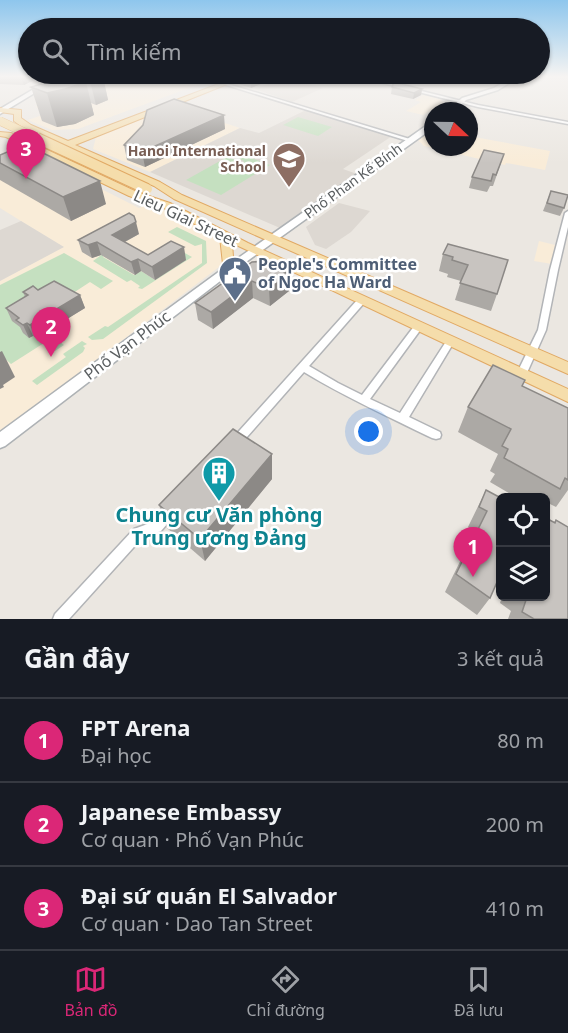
<!DOCTYPE html>
<html lang="vi">
<meta charset="utf-8">
<style>
body{margin:0;font-family:"Noto Sans",sans-serif;background:#20242c;color:#f1f3f6}
.controls{position:absolute;right:18px;bottom:18px;display:grid;overflow:hidden;border-radius:9px;box-shadow:0 2px 4px #0004}
.controls button{width:54px;height:54px;display:grid;place-items:center;padding:0;border:0;border-bottom:2px solid #363941;background:#171b24;color:#f1f3f6;font:30px sans-serif}
.compass{position:absolute;left:424px;top:102px;width:54px;height:54px;border-radius:50%;background:#171b24;box-shadow:0 2px 4px #0004;rotate:112deg}
.you{position:absolute;left:369px;top:432px;width:21px;height:21px;margin:-15px;border:4px solid #fff;border-radius:50%;background:#1a73e8;box-shadow:0 0 0 9px #1a73e833}
.badge{display:grid;place-items:center;width:39px;height:39px;border-radius:50%;background:#db2777;color:#fff;font-size:20px;font-weight:700}
.pin{position:absolute;translate:-50% -50px;filter:drop-shadow(0 2px 3px #0008)}
.pin::after{content:'';position:absolute;top:32px;width:21px;height:18px;background:inherit;clip-path:polygon(0 0,100% 0,50% 100%)}
.list{margin:0;padding:0;list-style:none}
h2{display:flex;justify-content:space-between;align-items:center;height:78px;margin:0;padding:0 24px;font-size:26px}
h2 small{font-size:20px;font-weight:400;color:#9ea1a6}
.list li{display:grid;grid-template-columns:39px 1fr auto;gap:18px;align-items:center;box-sizing:border-box;height:84px;padding:0 24px;border-top:2px solid #363941}
.list b{display:block;font-size:22px;white-space:nowrap}
.list p{margin:0;font-size:20px;white-space:nowrap;color:#9ea1a6}
.list em{font-size:20px;font-style:normal;color:#9ea1a6}
.icon{flex:none;width:33px;height:33px;fill:none;stroke:currentColor;stroke-width:2;stroke-linecap:round;stroke-linejoin:round}
.map{position:relative;flex:none;width:568px;height:619px;overflow:hidden}
.search{position:absolute;background:#171b24;box-shadow:0 2px 4px #0004;left:18px;right:18px;top:18px;height:66px;display:flex;align-items:center;gap:15px;box-sizing:border-box;padding:0 21px;border-radius:33px;color:#9ea1a6;font-size:22px}
.sheet{height:330px;background:#171b24}
nav{display:flex;justify-content:space-around;align-items:center;box-sizing:border-box;height:84px;border-top:2px solid #363941;background:#171b24;font-size:16px;color:#9ea1a6}
nav a{display:grid;justify-items:center;gap:3px}
nav .on{color:#db2777}
.map>svg:first-child{display:block}
.commercial{fill:#f9ecd8}
.education{fill:#ddd8d2}
.green{fill:#c5e0c0}
.lines{fill:none;stroke-linecap:round;stroke-linejoin:round}
.street-casing{stroke:#b2b4b7;stroke-width:3}
.secondary-casing{stroke:#aeb2b5;stroke-width:3}
.primary-casing{stroke:#e1a964;stroke-width:2}
.street{fill:#fff;fill-rule:evenodd}
.secondary{fill:#fff;fill-rule:evenodd}
.primary{fill:#f5ddab;fill-rule:evenodd}
.primary-bridge-far1-casing{stroke:#e1a964;stroke-width:9;stroke-linecap:butt}
.primary-bridge-casing{stroke:#e1a964;stroke-width:12;stroke-linecap:butt}
.primary-bridge-far1{stroke:#f5ddab;stroke-width:8}
.primary-bridge{stroke:#f5ddab;stroke-width:10}
.wall{fill:#aca9a5}
.shaded-wall{fill:#8c8986}
.building{fill:#c8c4c0;stroke:#8c8986;stroke-width:1.5}
.labels{text-anchor:middle;stroke-width:5;stroke-linejoin:round;paint-order:stroke}
.far-education-label{font-size:14px;font-weight:bold;fill:#785e54;stroke:#fff;text-anchor:end}
.far-street-label{font-size:14px;fill:#5a5e60;stroke:#fff}
.street-label{font-size:16px;fill:#5a5e60;stroke:#fff}
.service-label{font-size:16px;font-weight:bold;fill:#4e5e75;stroke:#fff;text-anchor:start}
.near-culture-label{font-size:20px;font-weight:bold;fill:#0d838f;stroke:#fff}
</style>
<div class="map">
<svg width="568" height="619" viewBox="0 0 568 619">
<rect width="100%" height="100%" fill="#ebe7e1"/>
<g class="commercial">
<path d="M 77,77 L 194,77 L 208,81 L 78,129 L 52,130 L 28,120 L 48,113 L 41,111 L 36,107 L 38,104 L 35,104 Z"/>
<path d="M 423,95 L 440,99 L 444,103 L 423,115 L 406,111 L 421,102 L 415,100 Z"/>
<path d="M 173,106 L 240,128 L 150,172 L 93,149 L 96,137 Z"/>
<path d="M 433,129 L 433,147 L 469,147 L 469,136 L 550,151 L 545,170 L 506,163 L 505,165 L 424,146 L 418,140 Z"/>
<path d="M 58,167 L 139,208 L 148,203 L 218,236 L 222,239 L 223,264 L 0,433 L 0,281 L 63,247 L 0,208 L 0,178 Z"/>
<path d="M 539,241 L 555,245 L 552,264 L 534,261 Z"/>
</g>
<g class="education">
<path d="M 283,78 L 323,88 L 292,102 L 255,89 Z"/>
<path d="M 306,110 L 392,136 L 343,169 L 357,174 L 280,228 L 150,172 L 240,128 L 259,133 Z"/>
<path d="M 339,203 L 370,211 L 351,232 L 326,249 L 315,245 L 306,227 Z"/>
<path d="M 21,221 L 64,247 L 0,281 L 0,230 Z"/>
</g>
<g class="green">
<path d="M 298,117 L 332,127 L 318,136 L 283,125 Z"/>
<path d="M 236,152 L 270,165 L 221,195 L 186,180 L 227,157 L 243,163 L 244,161 L 230,155 Z"/>
<path d="M 177,227 L 206,241 L 207,263 L 103,339 L 92,340 L 88,337 L 105,326 L 108,327 L 202,263 L 202,244 L 195,246 L 168,232 Z"/>
<path d="M 176,248 L 192,257 L 142,289 L 138,288 L 140,286 L 131,280 L 127,282 L 93,261 L 104,253 L 103,257 L 134,275 L 141,271 L 155,280 L 185,260 Z"/>
<path d="M 64,253 L 113,281 L 101,289 L 90,282 L 21,327 L 29,338 L 33,336 L 36,338 L 46,332 L 64,345 L 55,351 L 44,343 L 11,364 L 0,354 L 0,285 Z"/>
<path d="M 82,341 L 87,344 L 83,346 L 85,348 L 83,352 L 37,385 L 32,381 L 66,357 L 63,354 Z"/>
</g>
<g class="lines">
<defs>
<g id="street">
<path d="M 200,77 L 205,77 L 413,140 L 408,141 Z"/>
<path d="M 359,77 L 365,77 L 478,105 L 568,122 L 568,124 L 478,107 Z"/>
<path d="M 469,124 L 476,125 L 476,126 L 474,127 L 469,126 Z"/>
<path d="M 568,211 L 568,227 L 558,270 L 546,330 L 526,375 L 524,378 L 521,379 L 518,378 L 516,375 L 538,330 L 550,270 L 565,213 Z"/>
<path d="M 362,297 L 365,298 L 366,300 L 365,302 L 309,366 L 338,383 L 362,395 L 415,325 L 421,325 L 422,327 L 421,329 L 370,399 L 400,413 L 447,340 L 453,340 L 454,342 L 409,417 L 440,432 L 441,435 L 440,438 L 436,439 L 432,438 C 389,417 345,397 304,372 L 239,446 L 235,448 L 231,446 L 230,443 L 231,440 L 359,298 Z"/>
<path d="M 170,506 L 174,508 L 176,512 L 174,516 L 161,531 L 142,538 L 69,619 L 53,619 L 55,614 L 134,529 L 153,522 L 166,508 Z"/>
</g>
<g id="secondary">
<path d="M 54,77 L 61,77 L 0,114 L 0,109 Z"/>
<path d="M 512,77 L 519,77 L 498,90 L 466,100 L 455,111 L 448,111 L 462,98 L 494,88 Z"/>
<path d="M 430,123 L 433,123 L 433,128 L 232,272 L 5,446 L 0,448 L 0,432 L 224,268 Z"/>
</g>
<g id="primary">
<path d="M 237,77 L 245,77 L 75,145 L 160,182 L 182,195 L 568,362 L 568,374 L 174,199 L 154,186 L 68,148 L 61,148 L 61,145 L 25,129 L 14,121 L 14,114 L 0,112 L 0,108 L 21,110 L 21,118 L 31,125 L 68,141 Z"/>
<path d="M 0,132 L 11,133 L 137,192 L 170,203 L 248,243 L 568,389 L 568,402 L 232,243 L 234,270 L 228,274 L 224,273 L 220,237 L 162,207 L 129,196 L 6,137 L 0,136 Z"/>
</g>
</defs>
<use href="#street" class="street-casing"/>
<use href="#secondary" class="secondary-casing"/>
<use href="#primary" class="primary-casing"/>
<use href="#street" class="street"/>
<use href="#secondary" class="secondary"/>
<use href="#primary" class="primary"/>
<defs>
<path id="primary-bridge-far1" d="M 0,121 L 41,140"/>
<path id="primary-bridge" d="M 37,138 L 147,189"/>
</defs>
<use href="#primary-bridge-far1" class="primary-bridge-far1-casing"/>
<use href="#primary-bridge" class="primary-bridge-casing"/>
<use href="#primary-bridge-far1" class="primary-bridge-far1"/>
<use href="#primary-bridge" class="primary-bridge"/>
</g>
<g class="wall">
<path d="M 0,77 L 40,77 L 24,85 L 0,84 Z"/>
<path d="M 60,77 L 103,77 L 108,100 L 96,105 L 91,103 L 94,115 L 75,124 L 57,127 L 42,121 L 31,87 L 60,78 Z"/>
<path d="M 239,77 L 275,77 L 275,78 L 251,88 L 239,84 Z"/>
<path d="M 392,87 L 422,89 L 421,95 L 413,99 L 391,94 Z"/>
<path d="M 225,129 L 145,167 L 127,160 L 124,145 Z"/>
<path d="M 504,154 L 493,186 L 490,186 L 487,192 L 469,188 L 472,177 Z"/>
<path d="M 0,155 L 106,204 L 71,221 L 0,180 Z"/>
<path d="M 551,191 L 564,208 L 560,216 L 543,211 Z"/>
<path d="M 139,234 L 125,242 L 148,255 L 186,260 L 155,280 L 141,271 L 135,275 L 101,255 L 92,258 L 82,252 L 78,240 Z"/>
<path d="M 448,244 L 497,294 L 491,311 L 455,300 L 461,281 L 447,277 L 448,274 L 439,271 L 443,254 Z"/>
<path d="M 252,262 L 286,273 L 289,291 L 270,306 L 253,298 L 213,329 L 198,320 L 195,303 Z"/>
<path d="M 38,290 L 80,295 L 85,308 L 36,338 L 33,336 L 29,338 L 23,333 L 20,327 L 12,321 L 6,308 L 25,297 L 23,292 Z"/>
<path d="M 522,386 L 568,408 L 568,490 L 556,507 L 550,504 L 546,510 L 546,498 L 517,498 L 490,482 L 495,474 L 490,471 L 498,454 L 458,432 L 468,407 Z"/>
<path d="M 272,454 L 272,479 L 205,561 L 167,528 L 159,505 Z"/>
<path d="M 486,490 L 490,598 L 477,615 L 445,592 L 475,531 L 468,527 Z"/>
<path d="M 546,518 L 554,522 L 556,520 L 568,619 L 508,619 L 511,611 L 500,603 L 502,597 L 546,597 Z"/>
</g>
<g class="shaded-wall">
<path d="M 21,77 L 40,77 L 24,85 Z"/>
<path d="M 89,77 L 103,77 L 108,100 L 96,105 Z"/>
<path d="M 251,77 L 275,77 L 275,78 L 251,88 Z"/>
<path d="M 86,82 L 94,115 L 75,124 L 57,127 L 47,93 Z"/>
<path d="M 422,89 L 421,95 L 413,99 L 414,93 Z"/>
<path d="M 224,115 L 225,129 L 145,167 L 142,152 Z"/>
<path d="M 100,181 L 106,204 L 71,221 L 63,197 Z"/>
<path d="M 136,222 L 139,234 L 115,247 L 112,235 Z"/>
<path d="M 97,242 L 101,255 L 92,258 L 88,245 Z"/>
<path d="M 184,247 L 186,260 L 155,280 L 152,267 Z"/>
<path d="M 138,259 L 141,271 L 135,275 L 131,262 Z"/>
<path d="M 286,270 L 286,276 L 289,274 L 289,291 L 270,306 L 269,289 L 283,272 Z"/>
<path d="M 252,281 L 253,298 L 213,329 L 211,312 Z"/>
<path d="M 80,295 L 85,308 L 36,338 L 30,325 Z"/>
<path d="M 27,323 L 33,336 L 29,338 L 23,325 Z"/>
<path d="M 2,351 L 15,377 L 3,385 L 4,387 L 0,389 L 0,352 Z"/>
<path d="M 272,454 L 272,479 L 205,561 L 200,539 Z"/>
</g>
<g class="building">
<path d="M 65,77 L 71,77 L 86,82 L 65,89 L 47,93 L 31,87 Z"/>
<path d="M 394,82 L 422,89 L 414,93 L 392,87 Z"/>
<path d="M 174,99 L 224,115 L 142,152 L 124,145 L 143,125 L 147,110 Z"/>
<path d="M 35,149 L 100,181 L 63,197 L 0,163 L 0,155 L 12,150 Z"/>
<path d="M 484,150 L 504,154 L 496,175 L 493,174 L 491,181 L 472,177 Z"/>
<path d="M 551,191 L 568,195 L 564,208 L 547,203 Z"/>
<path d="M 129,213 L 134,216 L 136,222 L 112,235 L 148,255 L 171,241 L 184,247 L 152,267 L 138,259 L 131,262 L 97,242 L 88,245 L 78,240 Z"/>
<path d="M 448,244 L 508,260 L 497,294 L 460,283 L 468,265 L 452,260 L 453,257 L 443,254 Z"/>
<path d="M 268,261 L 286,270 L 283,272 L 289,274 L 269,289 L 252,281 L 211,312 L 195,303 L 252,262 Z"/>
<path d="M 54,281 L 80,295 L 30,325 L 27,323 L 23,325 L 16,320 L 19,318 L 6,308 L 28,295 L 23,292 L 33,286 L 38,290 Z"/>
<path d="M 493,365 L 525,380 L 522,386 L 568,408 L 568,480 L 565,478 L 560,489 L 504,458 L 508,449 L 502,446 L 511,429 L 468,407 Z"/>
<path d="M 233,429 L 272,454 L 200,539 L 159,505 Z"/>
<path d="M 486,490 L 501,498 L 501,573 L 490,598 L 456,574 L 487,511 L 479,507 Z"/>
<path d="M 546,518 L 555,523 L 556,520 L 568,527 L 568,619 L 534,619 L 522,612 L 527,597 L 546,597 L 546,546 L 547,541 L 546,540 Z"/>
</g>
<linearGradient id="sky" x2="0" y2="1"><stop stop-color="#8ec6ed"/><stop offset="0.47" stop-color="#f6f4f2"/><stop offset="1" stop-color="#f6f4f2" stop-opacity="0"/></linearGradient>
<rect width="568" height="163" fill="url(#sky)"/>
<defs>
<symbol id="school-pin" viewBox="-11 -11 22 30"><path d="M0 17L-7.5 6A9.5 9.5 0 1 1 7.5 6Z" fill="#8d6e63" stroke="#fff"/><path d="M0-5L7-2L0 1L-7-2ZM-4 1L0 2.5L4 1V4Q0 6-4 4Z" fill="#fff"/></symbol>
<symbol id="civic-pin" viewBox="-11 -11 22 30"><path d="M0 17L-7.5 6A9.5 9.5 0 1 1 7.5 6Z" fill="#5c6f8a" stroke="#fff"/><path d="M-.6-6.5H3V-4.5H.6V-3L4-1V1h2V6H-6V1h2V-1L-.6-3ZM-1.2 2.5V6h2.4V2.5Z" fill="#fff"/></symbol>
<symbol id="building-pin" viewBox="-11 -11 22 30"><path d="M0 17L-7.5 6A9.5 9.5 0 1 1 7.5 6Z" fill="#0f9aa8" stroke="#fff"/><path d="M-4-6H4V6H1V3H-1V6H-4ZM-2.5-4.3h1.7v1.8h-1.7ZM.8-4.3h1.7v1.8H.8ZM-2.5-1h1.7V.8h-1.7ZM.8-1h1.7V.8H.8Z" fill="#fff"/></symbol>
</defs>
<g fill-rule="evenodd">
<use href="#school-pin" x="270" y="140" width="38" height="52"/>
<use href="#civic-pin" x="216" y="254" width="38" height="52"/>
<use href="#building-pin" x="200" y="454" width="38" height="52"/>
</g>
<g class="labels">
<g class="far-education-label">
<text x="266" y="156">Hanoi International<tspan x="266" dy="16">School</tspan></text>
</g>
<g class="far-street-label">
<text transform="translate(353 181) rotate(-36)" y="5">Phố Phan Kế Bính</text>
</g>
<g class="street-label">
<text transform="translate(186 218) rotate(25)" y="6">Lieu Giai Street</text>
<text transform="translate(127 345) rotate(-37)" y="6">Phố Vạn Phúc</text>
</g>
<g class="service-label">
<text x="258" y="270">People's Committee<tspan x="258" dy="18">of Ngoc Ha Ward</tspan></text>
</g>
<g class="near-culture-label">
<text x="219" y="522">Chung cư Văn phòng<tspan x="219" dy="23">Trung ương Đảng</tspan></text>
</g>
</g>
</svg>
<div class="controls">
<button><svg class="icon" aria-label="locate" viewBox="0 0 24 24"><circle cx="12" cy="12" r="6"/><path d="M12 2v4M12 18v4M2 12h4M18 12h4"/></svg></button>
<button><svg class="icon" aria-label="layers" viewBox="0 0 24 24"><path d="M12 4l9 5-9 5-9-5zM3 14l9 5 9-5"/></svg></button>
</div>
<svg class="compass" viewBox="-18 -18 36 36"><path d="M0-13l5 13h-10z" fill="#e53935"/><path d="M0 13l5-13h-10z" fill="#9ea1a6"/></svg>
<div class="you"></div>
<div class="pin badge" style="left:473px;top:577px">1</div>
<div class="pin badge" style="left:51px;top:357px">2</div>
<div class="pin badge" style="left:26px;top:179px">3</div>
<div class="search"><svg class="icon" aria-label="search" viewBox="0 0 24 24"><circle cx="10" cy="10" r="6"/><path d="M15 15l6 6"/></svg>Tìm kiếm</div>
</div>
<section class="sheet">
<h2>Gần đây<small>3 kết quả</small></h2>
<ul class="list">
<li><span class="badge">1</span><div><b>FPT Arena</b><p>Đại học</p></div><em>80 m</em></li>
<li><span class="badge">2</span><div><b>Japanese Embassy</b><p>Cơ quan · Phố Vạn Phúc</p></div><em>200 m</em></li>
<li><span class="badge">3</span><div><b>Đại sứ quán El Salvador</b><p>Cơ quan · Dao Tan Street</p></div><em>410 m</em></li>
</ul>
</section>
<nav>
<a class="on"><svg class="icon" aria-label="map" viewBox="0 0 24 24"><path d="M3 6l6-2 6 2 6-2v14l-6 2-6-2-6 2zM9 4v14M15 6v14"/></svg>Bản đồ</a>
<a><svg class="icon" aria-label="directions" viewBox="0 0 24 24"><path d="M12 3l9 9-9 9-9-9zM9 14v-3h6M13 9l2 2-2 2"/></svg>Chỉ đường</a>
<a><svg class="icon" aria-label="saved" viewBox="0 0 24 24"><path d="M7 4h10v16l-5-4-5 4z"/></svg>Đã lưu</a>
</nav>
